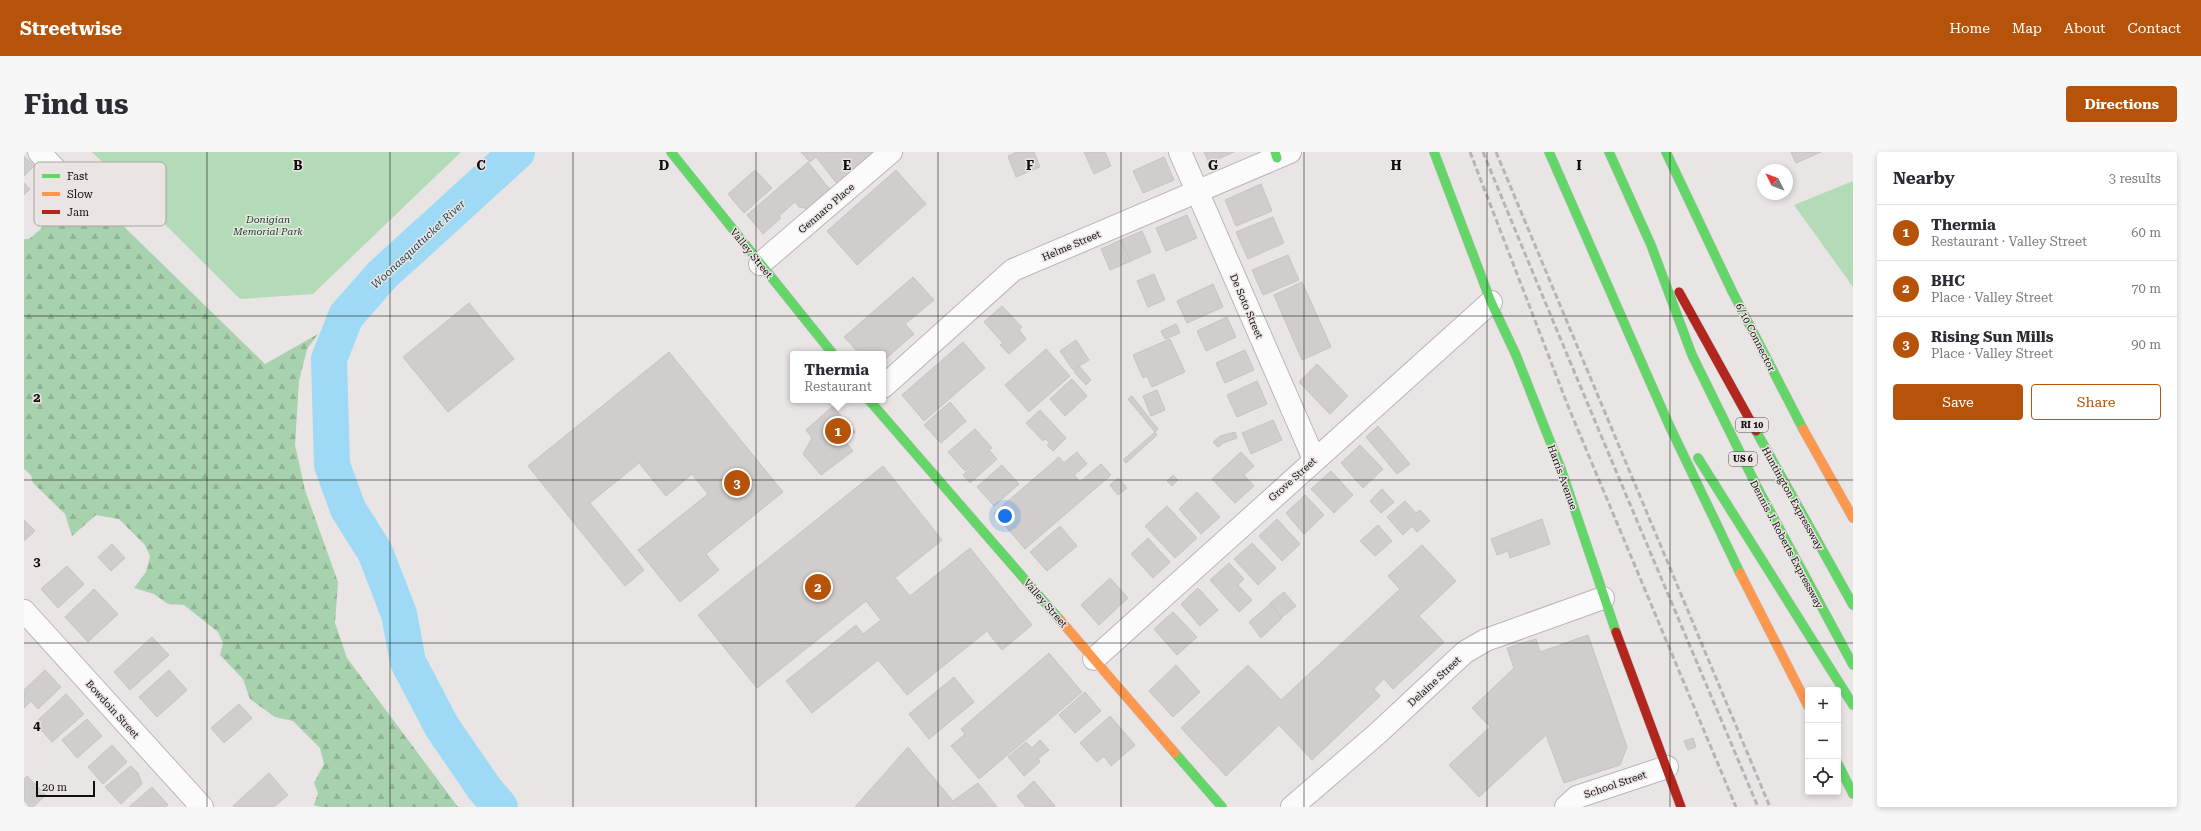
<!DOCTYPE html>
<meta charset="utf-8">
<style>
body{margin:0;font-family:"Roboto Serif",serif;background:#f7f7f7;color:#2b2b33}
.controls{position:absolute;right:12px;bottom:12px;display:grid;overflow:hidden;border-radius:4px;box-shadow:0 2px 6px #0003}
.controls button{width:36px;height:36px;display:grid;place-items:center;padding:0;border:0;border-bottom:1px solid #e1e1e2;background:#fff;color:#2b2b33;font:20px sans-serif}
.compass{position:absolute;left:1733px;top:12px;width:36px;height:36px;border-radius:50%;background:#fff;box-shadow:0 2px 6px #0003;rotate:312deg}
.scale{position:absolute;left:12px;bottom:10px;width:59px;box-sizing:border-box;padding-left:4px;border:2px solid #110f0e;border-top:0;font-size:11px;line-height:14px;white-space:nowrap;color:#110f0e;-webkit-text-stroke:3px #eae4e2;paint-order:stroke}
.you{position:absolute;left:981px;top:364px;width:14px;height:14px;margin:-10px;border:3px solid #fff;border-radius:50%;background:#1a73e8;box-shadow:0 0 0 6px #1a73e833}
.badge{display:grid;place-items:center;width:26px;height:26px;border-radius:50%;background:#b45309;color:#fff;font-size:13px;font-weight:700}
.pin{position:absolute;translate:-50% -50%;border:2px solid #fff;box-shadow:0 1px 4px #0006}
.popup{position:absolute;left:766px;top:199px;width:96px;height:52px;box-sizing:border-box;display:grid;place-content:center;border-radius:4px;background:#fff;filter:drop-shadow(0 1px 3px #0005);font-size:13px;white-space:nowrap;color:#7c7c81}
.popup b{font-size:15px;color:#2b2b33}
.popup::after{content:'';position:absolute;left:50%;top:100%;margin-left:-8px;border:8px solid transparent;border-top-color:#fff}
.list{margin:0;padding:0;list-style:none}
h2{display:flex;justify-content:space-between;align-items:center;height:52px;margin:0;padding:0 16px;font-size:17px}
h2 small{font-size:13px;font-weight:400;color:#7c7c81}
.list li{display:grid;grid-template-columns:26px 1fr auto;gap:12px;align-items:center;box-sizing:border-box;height:56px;padding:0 16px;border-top:1px solid #e1e1e2}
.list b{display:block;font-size:15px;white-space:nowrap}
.list p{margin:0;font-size:13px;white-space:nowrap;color:#7c7c81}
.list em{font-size:13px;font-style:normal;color:#7c7c81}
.actions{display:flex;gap:8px;padding:12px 16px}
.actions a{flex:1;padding:9px 0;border:1px solid #b45309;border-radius:4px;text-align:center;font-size:14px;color:#b45309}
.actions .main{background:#b45309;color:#fff}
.icon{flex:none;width:22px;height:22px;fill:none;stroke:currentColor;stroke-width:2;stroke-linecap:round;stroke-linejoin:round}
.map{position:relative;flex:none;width:1829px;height:655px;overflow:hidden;border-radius:4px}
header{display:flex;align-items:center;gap:24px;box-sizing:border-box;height:56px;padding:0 20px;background:#b45309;color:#fff}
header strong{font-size:19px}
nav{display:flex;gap:22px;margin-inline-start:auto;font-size:14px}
.intro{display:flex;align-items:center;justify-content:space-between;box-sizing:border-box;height:96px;padding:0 24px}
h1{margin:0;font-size:28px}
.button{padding:10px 18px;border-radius:4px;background:#b45309;color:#fff;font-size:14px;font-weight:700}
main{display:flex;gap:24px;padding:0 24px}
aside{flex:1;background:#fff;border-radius:4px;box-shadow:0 2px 6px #0003}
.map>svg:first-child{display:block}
.forest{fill:url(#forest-firs)}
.green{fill:#b3dbb8}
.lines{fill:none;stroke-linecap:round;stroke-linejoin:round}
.river{stroke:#9edaf6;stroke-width:36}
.building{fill:#d0cecd;stroke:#c6c4c3}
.street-casing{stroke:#b9b6b6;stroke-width:24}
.fast-casing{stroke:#b9b6b6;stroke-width:10}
.slow-casing{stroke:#b9b6b6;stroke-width:10}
.jam-casing{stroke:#b9b6b6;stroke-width:10}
.street{stroke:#fcfbfb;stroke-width:22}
.fast{stroke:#63d668;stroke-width:9}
.slow{stroke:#ff974d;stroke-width:9}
.jam{stroke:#b3261e;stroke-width:9}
.rail{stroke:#b6b5b5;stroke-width:3;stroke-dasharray:6 3;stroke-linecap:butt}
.grid{fill:none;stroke:#110f0e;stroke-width:1;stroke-opacity:0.55}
.labels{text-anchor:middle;stroke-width:3;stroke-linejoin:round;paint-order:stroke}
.shield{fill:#eae4e2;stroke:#524f4e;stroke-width:1}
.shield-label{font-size:9px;font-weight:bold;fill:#110f0e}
.street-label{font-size:10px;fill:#110f0e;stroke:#eae4e2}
.park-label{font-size:10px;font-style:italic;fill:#0c491e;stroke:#eae4e2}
.water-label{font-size:11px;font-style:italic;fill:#15475b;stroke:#eae4e2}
.key{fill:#eae4e2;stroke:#a9a4a2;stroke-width:1}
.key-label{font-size:11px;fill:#110f0e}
.grid-label{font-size:13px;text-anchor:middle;font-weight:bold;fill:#110f0e;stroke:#eae4e2;stroke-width:3;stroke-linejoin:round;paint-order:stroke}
</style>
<header>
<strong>Streetwise</strong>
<nav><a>Home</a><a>Map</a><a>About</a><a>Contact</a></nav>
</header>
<div class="intro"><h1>Find us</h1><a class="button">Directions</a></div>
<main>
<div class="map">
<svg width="1829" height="655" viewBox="0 0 1829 655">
<defs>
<pattern id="forest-firs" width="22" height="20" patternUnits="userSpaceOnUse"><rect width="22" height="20" fill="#a7d2ad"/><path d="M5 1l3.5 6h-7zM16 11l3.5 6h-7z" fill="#8fb394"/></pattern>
</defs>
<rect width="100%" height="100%" fill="#e8e5e4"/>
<path class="forest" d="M 51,27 L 241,212 L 294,182 L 283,197 L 275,229 L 271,293 L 281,338 L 314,430 L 311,471 L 323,506 L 434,655 L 296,655 L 290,653 L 294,641 L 290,631 L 300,612 L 296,596 L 269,569 L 251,565 L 226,547 L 219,527 L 196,503 L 199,491 L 194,480 L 160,453 L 144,452 L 130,442 L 110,436 L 122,420 L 126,404 L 121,393 L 95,367 L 72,363 L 48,384 L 41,362 L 9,331 L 7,323 L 0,317 L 0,87 L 5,87 L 18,76 L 19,64 Z"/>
<g class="green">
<path d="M 68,0 L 437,0 L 289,142 L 216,147 Z"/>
<path d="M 1829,29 L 1829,135 L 1770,53 Z"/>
</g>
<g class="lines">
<path class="river" d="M 476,655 L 460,636 L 418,575 L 384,510 L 375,462 L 351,400 L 324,357 L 308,313 L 305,207 L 322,164 L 358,123 L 493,0"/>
</g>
<g class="building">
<path d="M 777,0 L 852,0 L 814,33 L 792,5 L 786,10 Z"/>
<path d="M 993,0 L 1010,0 L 1016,15 L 992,25 L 984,4 Z"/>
<path d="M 1060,0 L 1081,0 L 1087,14 L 1070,22 Z"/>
<path d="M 1180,0 L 1210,0 L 1185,11 Z"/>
<path d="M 1767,0 L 1797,0 L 1772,11 Z"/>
<path d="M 0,4 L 10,14 L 0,24 Z"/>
<path d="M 1140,5 L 1150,28 L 1119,41 L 1109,19 Z"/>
<path d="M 784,10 L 807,39 L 786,57 L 775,55 L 771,50 L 755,64 L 757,66 L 739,82 L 723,63 Z"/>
<path d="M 731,18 L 748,36 L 720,61 L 704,42 Z"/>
<path d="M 872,18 L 902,52 L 833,113 L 803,79 Z"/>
<path d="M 0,31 L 6,37 L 0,43 Z"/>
<path d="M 1237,32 L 1248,59 L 1212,74 L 1201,48 Z"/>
<path d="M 1163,63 L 1173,86 L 1142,99 L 1132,76 Z"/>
<path d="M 1249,65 L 1260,91 L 1224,107 L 1212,80 Z"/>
<path d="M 1118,79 L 1127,100 L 1107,109 L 1097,88 Z"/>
<path d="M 1097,88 L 1107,109 L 1086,118 L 1077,97 Z"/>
<path d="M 1264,103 L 1275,128 L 1239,143 L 1228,118 Z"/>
<path d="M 1130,122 L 1141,148 L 1124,155 L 1113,129 Z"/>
<path d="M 889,125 L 910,148 L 881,172 L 890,182 L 859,209 L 859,202 L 836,202 L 820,185 Z"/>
<path d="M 1278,130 L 1307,195 L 1278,208 L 1250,143 Z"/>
<path d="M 1189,132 L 1199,155 L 1163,171 L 1153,149 Z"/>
<path d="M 445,151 L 490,207 L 424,260 L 379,205 Z"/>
<path d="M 978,154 L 998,175 L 995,178 L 1002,187 L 985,202 L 976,193 L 979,191 L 960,170 Z"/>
<path d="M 1203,165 L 1212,185 L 1182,199 L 1173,179 Z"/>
<path d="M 1152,172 L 1156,181 L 1141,187 L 1137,179 Z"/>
<path d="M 1146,187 L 1161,220 L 1128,235 L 1123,224 L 1119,226 L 1109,203 Z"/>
<path d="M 1052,188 L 1065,208 L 1049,218 L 1036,199 Z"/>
<path d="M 939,190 L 961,216 L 900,269 L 878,243 Z"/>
<path d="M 1022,197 L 1046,224 L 1005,260 L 981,233 Z"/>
<path d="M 1221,198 L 1230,218 L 1201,231 L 1192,211 Z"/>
<path d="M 645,200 L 759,340 L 682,402 L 695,418 L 656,450 L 614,398 L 684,342 L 668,322 L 642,344 L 615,311 L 566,351 L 620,418 L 601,434 L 504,314 Z"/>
<path d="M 1293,212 L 1324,244 L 1306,262 L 1275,230 Z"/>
<path d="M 1055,214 L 1067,228 L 1062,233 L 1050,220 Z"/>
<path d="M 1048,227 L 1063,244 L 1041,264 L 1026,247 Z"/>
<path d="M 1233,229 L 1243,252 L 1213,265 L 1203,243 Z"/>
<path d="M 1133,238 L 1141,258 L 1127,264 L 1119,244 Z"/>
<path d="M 1108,244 L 1134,277 L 1131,280 L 1104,247 Z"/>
<path d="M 926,250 L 942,269 L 917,291 L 900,273 Z"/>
<path d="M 809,254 L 831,280 L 821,289 L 829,299 L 797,323 L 779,302 L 788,286 L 782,278 Z"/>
<path d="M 1016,258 L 1042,286 L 1029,299 L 1023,293 L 1026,291 L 1021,287 L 1019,289 L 1002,271 Z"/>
<path d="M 1249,268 L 1258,288 L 1227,302 L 1218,281 Z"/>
<path d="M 1354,274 L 1386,312 L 1373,322 L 1342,285 Z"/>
<path d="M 951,277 L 968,296 L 941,319 L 924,300 Z"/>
<path d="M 1131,280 L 1133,283 L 1102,311 L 1099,308 Z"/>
<path d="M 1211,280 L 1213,286 L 1199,291 L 1194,295 L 1189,290 L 1196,284 Z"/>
<path d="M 1336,293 L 1359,317 L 1339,336 L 1317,311 Z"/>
<path d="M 966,299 L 973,307 L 946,331 L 939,323 Z"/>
<path d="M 1053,300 L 1063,312 L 1050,323 L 1056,330 L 1077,312 L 1087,323 L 1001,397 L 970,361 L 1035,305 L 1040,311 Z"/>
<path d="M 1217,300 L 1230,314 L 1220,323 L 1230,334 L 1211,351 L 1188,327 Z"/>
<path d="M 978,313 L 995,332 L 970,354 L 953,335 Z"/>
<path d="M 859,314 L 918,388 L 871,426 L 886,444 L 946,396 L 1008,473 L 978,498 L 963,479 L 883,543 L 854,508 L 788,561 L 762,529 L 832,473 L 839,482 L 857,468 L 842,449 L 733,536 L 674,463 Z"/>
<path d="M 1307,319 L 1329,343 L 1310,361 L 1287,337 Z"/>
<path d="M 1149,323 L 1154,328 L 1148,334 L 1143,329 Z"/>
<path d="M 1094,326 L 1103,336 L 1094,343 L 1086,333 Z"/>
<path d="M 1358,337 L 1370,350 L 1357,361 L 1346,349 Z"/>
<path d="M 1173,340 L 1196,365 L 1177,382 L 1155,357 Z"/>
<path d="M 1281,343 L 1300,363 L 1280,382 L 1262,361 Z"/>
<path d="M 1381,349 L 1392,361 L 1396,358 L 1406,369 L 1393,380 L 1388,374 L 1379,383 L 1363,365 Z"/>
<path d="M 1143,354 L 1173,386 L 1151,406 L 1121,374 Z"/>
<path d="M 1253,367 L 1276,392 L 1258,409 L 1235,384 Z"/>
<path d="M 1518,367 L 1526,392 L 1486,406 L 1484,399 L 1473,403 L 1467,387 Z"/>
<path d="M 0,368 L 11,379 L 0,389 Z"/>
<path d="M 1354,373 L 1368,389 L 1351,404 L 1336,389 Z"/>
<path d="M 1036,374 L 1053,394 L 1023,419 L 1006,400 Z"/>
<path d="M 1124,386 L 1146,410 L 1129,426 L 1107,402 Z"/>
<path d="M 1228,391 L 1252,416 L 1234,433 L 1210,407 Z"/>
<path d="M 88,392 L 101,406 L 87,419 L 74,405 Z"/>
<path d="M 1398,393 L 1432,429 L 1395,464 L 1420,490 L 1369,537 L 1360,527 L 1350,537 L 1356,544 L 1288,608 L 1255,573 L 1202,624 L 1157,576 L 1224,513 L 1257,548 L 1376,437 L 1364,424 Z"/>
<path d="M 1205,411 L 1220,427 L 1214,433 L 1228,448 L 1215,460 L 1186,428 Z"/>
<path d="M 43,414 L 60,432 L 34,456 L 17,437 Z"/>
<path d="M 1086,426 L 1104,446 L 1075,473 L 1057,453 Z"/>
<path d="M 1174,436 L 1194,458 L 1176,474 L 1157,452 Z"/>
<path d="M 70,437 L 94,462 L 64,490 L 41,465 Z"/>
<path d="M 1260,440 L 1272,454 L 1258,465 L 1246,451 Z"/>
<path d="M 1246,452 L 1258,466 L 1237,486 L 1225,470 Z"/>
<path d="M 1149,460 L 1173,485 L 1153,503 L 1130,477 Z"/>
<path d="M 1564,483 L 1603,595 L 1596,613 L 1540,631 L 1522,583 L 1455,645 L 1425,613 L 1466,575 L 1448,556 L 1490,516 L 1483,496 L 1512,487 L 1516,500 Z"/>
<path d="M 128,485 L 145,503 L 106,538 L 90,520 Z"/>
<path d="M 1025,501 L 1058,540 L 955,627 L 927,594 L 941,582 L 937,577 Z"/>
<path d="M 1152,513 L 1176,540 L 1149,565 L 1125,539 Z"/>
<path d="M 21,518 L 37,535 L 14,557 L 7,549 L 0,556 L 0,538 Z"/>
<path d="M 145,518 L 163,538 L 133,565 L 115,545 Z"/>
<path d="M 930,525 L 950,550 L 905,587 L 885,562 Z"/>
<path d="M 1061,540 L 1077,559 L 1051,581 L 1035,563 Z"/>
<path d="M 42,542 L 60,562 L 28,590 L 11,571 Z"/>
<path d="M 215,552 L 228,566 L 200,591 L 187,576 Z"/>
<path d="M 1086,564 L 1111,593 L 1087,614 L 1080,604 L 1073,610 L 1056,591 Z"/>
<path d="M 63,567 L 78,584 L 53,606 L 38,588 Z"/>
<path d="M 1669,586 L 1672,595 L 1664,598 L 1660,589 Z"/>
<path d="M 1016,588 L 1025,598 L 1014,607 L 1016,610 L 1000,624 L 984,605 L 1002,590 L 1008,596 Z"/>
<path d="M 88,593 L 103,610 L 79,632 L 64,615 Z"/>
<path d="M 884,595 L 929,649 L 954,631 L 973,655 L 831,655 Z"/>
<path d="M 107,614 L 114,621 L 118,632 L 97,652 L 81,635 Z"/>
<path d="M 245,621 L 264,643 L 250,655 L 210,655 L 209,654 Z"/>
<path d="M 3,624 L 22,643 L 9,655 L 6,655 L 0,648 L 0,627 Z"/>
<path d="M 1010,629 L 1031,654 L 1030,655 L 1002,655 L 993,644 Z"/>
<path d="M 128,635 L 144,653 L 141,655 L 105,655 Z"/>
</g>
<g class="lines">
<defs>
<g id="street">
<path d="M 15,0 L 46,33"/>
<path d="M 1156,0 L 1290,307"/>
<path d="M 736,112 L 867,0"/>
<path d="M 859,235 L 989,118 L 1266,0"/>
<path d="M 0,459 L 178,655"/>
<path d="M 1070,507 L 1467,150"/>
<path d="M 1268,655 L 1353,582 L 1441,500 L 1462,488 L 1579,446"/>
<path d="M 1542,655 L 1553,645 L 1643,615"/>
</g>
<g id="fast">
<path d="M 647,0 L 809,202"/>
<path d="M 1251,0 L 1253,6"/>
<path d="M 1410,0 L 1467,150 L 1492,203 L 1537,317 L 1592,480"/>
<path d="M 1525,0 L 1645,273 L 1716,421"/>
<path d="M 1585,0 L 1627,93 L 1668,203 L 1733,335 L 1829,513"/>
<path d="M 1642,0 L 1708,139 L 1779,277"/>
<path d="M 845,248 L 1036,468"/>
<path d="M 1732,279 L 1829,453"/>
<path d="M 1674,306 L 1829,553"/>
<path d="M 1151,601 L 1198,655"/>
<path d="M 1814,612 L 1829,642"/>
</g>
<g id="slow">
<path d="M 1779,277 L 1829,366"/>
<path d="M 1716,421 L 1784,554"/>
<path d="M 1036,468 L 1151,601"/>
</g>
<g id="jam">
<path d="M 1655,140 L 1732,279"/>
<path d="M 1592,480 L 1657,655"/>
</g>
</defs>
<use href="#street" class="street-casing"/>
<use href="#fast" class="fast-casing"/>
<use href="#slow" class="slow-casing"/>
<use href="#jam" class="jam-casing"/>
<use href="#street" class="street"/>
<use href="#fast" class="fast"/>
<use href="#slow" class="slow"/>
<use href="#jam" class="jam"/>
<g class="rail">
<path d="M 1446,0 L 1544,254 L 1712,655"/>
<path d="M 1459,0 C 1549,219 1642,437 1734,655"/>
<path d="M 1472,0 L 1746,655"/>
</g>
</g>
<path class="grid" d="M 183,0 L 183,655M 366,0 L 366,655M 549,0 L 549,655M 732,0 L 732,655M 914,0 L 914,655M 1097,0 L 1097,655M 1280,0 L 1280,655M 1463,0 L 1463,655M 1646,0 L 1646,655M 0,164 L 1829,164M 0,328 L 1829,328M 0,491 L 1829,491"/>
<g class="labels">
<g class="shield">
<rect x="1712" y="266" width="32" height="14" rx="3"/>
<rect x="1705" y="300" width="28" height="14" rx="3"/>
</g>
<g class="shield-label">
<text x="1728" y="276">RI 10</text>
<text x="1719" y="310">US 6</text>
</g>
<g class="street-label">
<text transform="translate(802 56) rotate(-41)" y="4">Gennaro Place</text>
<text transform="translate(1047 93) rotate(-23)" y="4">Helme Street</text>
<text transform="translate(728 101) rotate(51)" y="4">Valley Street</text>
<text transform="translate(1223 154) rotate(67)" y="4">De Soto Street</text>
<text transform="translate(1732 185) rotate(63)" y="4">6/10 Connector</text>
<text transform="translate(1539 325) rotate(70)" y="4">Harris Avenue</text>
<text transform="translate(1268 327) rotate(-42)" y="4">Grove Street</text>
<text transform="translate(1769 346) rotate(61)" y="4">Huntington Expressway</text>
<text transform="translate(1763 392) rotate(62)" y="4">Dennis J. Roberts Expressway</text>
<text transform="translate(1022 451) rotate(49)" y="4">Valley Street</text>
<text transform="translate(1410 529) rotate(-43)" y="4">Delaine Street</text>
<text transform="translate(89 557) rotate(48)" y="4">Bowdoin Street</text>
<text transform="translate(1591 632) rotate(-19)" y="4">School Street</text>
</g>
<g class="park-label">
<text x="244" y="71">Donigian<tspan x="244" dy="12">Memorial Park</tspan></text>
</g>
<g class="water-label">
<text transform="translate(394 92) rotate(-43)" y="4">Woonasquatucket River</text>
</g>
</g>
<rect x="10" y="10" width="132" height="64" rx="6" class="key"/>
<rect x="18" y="22" width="18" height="4" fill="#63d668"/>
<rect x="18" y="40" width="18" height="4" fill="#ff974d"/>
<rect x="18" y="58" width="18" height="4" fill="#b3261e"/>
<g class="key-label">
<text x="43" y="28">Fast</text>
<text x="43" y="46">Slow</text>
<text x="43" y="64">Jam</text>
</g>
<g class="grid-label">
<text x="274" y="18">B</text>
<text x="457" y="18">C</text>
<text x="640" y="18">D</text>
<text x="823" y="18">E</text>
<text x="1006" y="18">F</text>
<text x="1189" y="18">G</text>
<text x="1372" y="18">H</text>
<text x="1555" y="18">I</text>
<text x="13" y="250">2</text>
<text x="13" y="414">3</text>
<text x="13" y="578">4</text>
</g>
</svg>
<div class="controls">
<button>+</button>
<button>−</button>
<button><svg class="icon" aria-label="locate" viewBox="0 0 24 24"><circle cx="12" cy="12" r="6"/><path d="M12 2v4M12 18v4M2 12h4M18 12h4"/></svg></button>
</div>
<svg class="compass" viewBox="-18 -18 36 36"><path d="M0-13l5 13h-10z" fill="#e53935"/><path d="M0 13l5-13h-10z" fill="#7c7c81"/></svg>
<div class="scale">20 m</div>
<div class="you"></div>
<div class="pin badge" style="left:814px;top:279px">1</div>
<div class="popup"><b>Thermia</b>Restaurant</div>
<div class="pin badge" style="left:794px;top:435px">2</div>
<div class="pin badge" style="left:713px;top:331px">3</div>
</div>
<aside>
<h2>Nearby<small>3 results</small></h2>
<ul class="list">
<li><span class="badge">1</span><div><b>Thermia</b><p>Restaurant · Valley Street</p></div><em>60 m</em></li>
<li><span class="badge">2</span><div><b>BHC</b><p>Place · Valley Street</p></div><em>70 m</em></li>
<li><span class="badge">3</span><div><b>Rising Sun Mills</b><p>Place · Valley Street</p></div><em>90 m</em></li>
</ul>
<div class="actions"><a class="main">Save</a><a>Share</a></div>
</aside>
</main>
